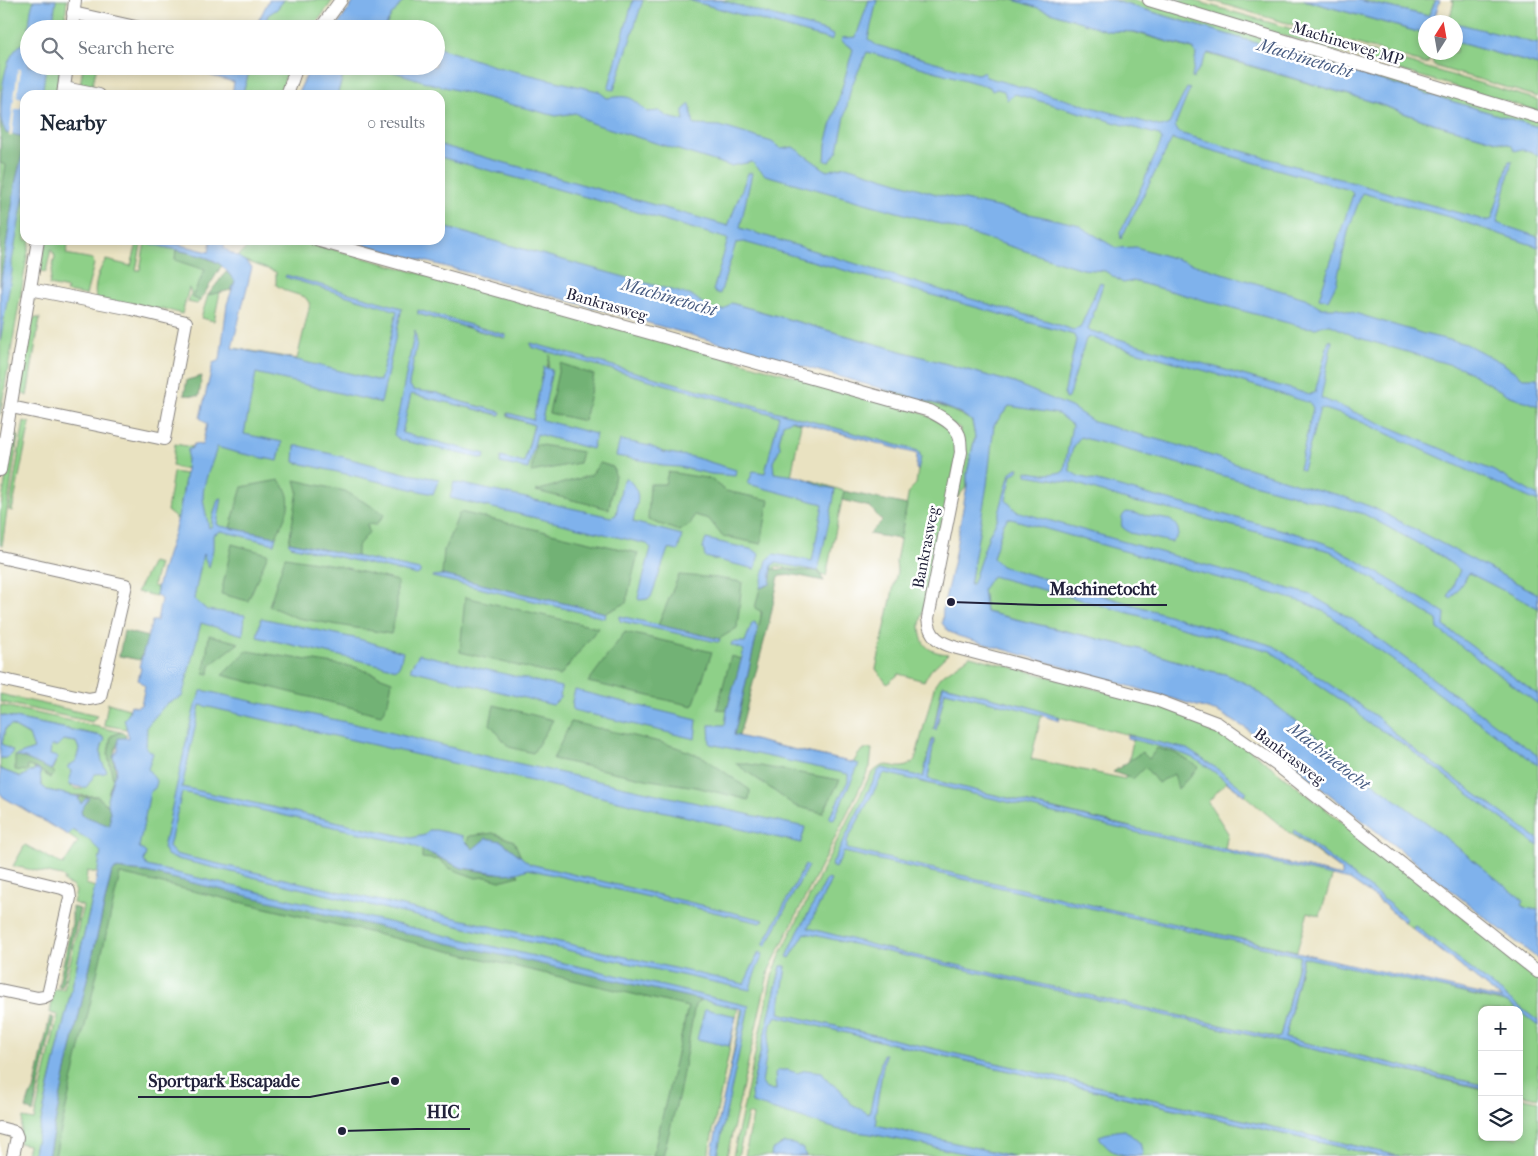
<!DOCTYPE html>
<meta charset="utf-8">
<style>
body{margin:0;font-family:"IM FELL French Canon",serif;background:#f2f2f3;color:#1f2937}
.controls{position:absolute;right:15px;bottom:15px;display:grid;overflow:hidden;border-radius:10px;box-shadow:0 2px 8px #0003}
.controls button{width:45px;height:45px;display:grid;place-items:center;padding:0;border:0;border-bottom:1px solid #e0e1e3;background:#fff;color:#1f2937;font:25px sans-serif}
.compass{position:absolute;left:1418px;top:15px;width:45px;height:45px;border-radius:50%;background:#fff;box-shadow:0 2px 8px #0003;rotate:11deg}
.list{margin:0;padding:0;list-style:none}
h2{display:flex;justify-content:space-between;align-items:center;height:65px;margin:0;padding:0 20px;font-size:21px}
h2 small{font-size:16px;font-weight:400;color:#747a83}
.icon{flex:none;width:28px;height:28px;fill:none;stroke:currentColor;stroke-width:2;stroke-linecap:round;stroke-linejoin:round}
.map{position:relative;flex:none;width:1538px;height:1156px;overflow:hidden}
.search{position:absolute;background:#fff;box-shadow:0 2px 8px #0003;left:20px;top:20px;width:425px;height:55px;display:flex;align-items:center;gap:12px;box-sizing:border-box;padding:0 18px;border-radius:28px;color:#747a83;font-size:19px}
.panel{position:absolute;background:#fff;box-shadow:0 2px 8px #0003;left:20px;top:90px;width:425px;height:155px;border-radius:15px}
.map>svg:first-child{display:block}
.green{fill:#8ed088;stroke:#587962;fill-rule:evenodd}
.forest{fill:#72b274;stroke:#4a6a58}
.water{fill:#7fb2ec;stroke:#506a94}
.pier{fill:#e9e2c1}
.lines{fill:none;stroke-linecap:round;stroke-linejoin:round}
.minor-casing{stroke:#86827e;stroke-width:14}
.minor{stroke:#fff;stroke-width:12}
.labels{text-anchor:middle;stroke-width:5;stroke-linejoin:round;paint-order:stroke}
.street-label{font-size:16px;fill:#22223b;stroke:#fff}
.water-label{font-size:18px;font-style:italic;fill:#475c82;stroke:#fff}
.leader{fill:none;stroke:#22223b;stroke-width:2}
.callout-dot{fill:#22223b;stroke:#fff;stroke-width:2}
.callout-label{font-size:18px;text-anchor:middle;font-weight:bold;fill:#22223b;stroke:#fff;stroke-width:5;stroke-linejoin:round;paint-order:stroke}
</style>
<div class="map">
<svg width="1538" height="1156" viewBox="0 0 1538 1156">
<rect width="100%" height="100%" fill="#fff"/>
<filter id="ink" filterUnits="userSpaceOnUse"><feTurbulence type="fractalNoise" baseFrequency=".02" numOctaves="2"/><feDisplacementMap in="SourceGraphic" scale="10" xChannelSelector="R" yChannelSelector="G"/><feConvolveMatrix kernelMatrix="1 2 1 2 8 2 1 2 1" color-interpolation-filters="sRGB"/></filter>
<filter id="wash" filterUnits="userSpaceOnUse"><feTurbulence type="fractalNoise" baseFrequency=".0096" numOctaves="4" result="noise"/><feDisplacementMap in="SourceGraphic" scale="20" xChannelSelector="R" yChannelSelector="G"/><feGaussianBlur stdDeviation="1.12" result="paint"/><feColorMatrix in="noise" values="0 0 0 0 0 0 0 0 0 0 0 0 0 0 0 0 0 1.4 0 .05"/><feComposite in="paint" operator="in"/></filter>
<g filter="url(#wash)">
<rect width="100%" height="100%" fill="#e9e2c1"/>
<g class="green">
<path d="M 0,0 L 67,0 L 64,29 L 29,29 L 29,66 L 61,66 L 56,95 L 25,95 L 25,240 L 30,240 L 0,415 Z"/>
<path d="M 284,0 L 333,0 L 312,29 L 263,29 L 268,14 L 277,9 Z"/>
<path d="M 404,0 L 1024,0 L 1373,102 L 1426,121 L 1511,145 L 1516,150 L 1521,149 L 1538,155 L 1538,917 L 1522,905 L 1356,770 L 1344,766 L 1336,752 L 1225,674 L 1206,670 L 1136,648 L 986,612 L 983,589 L 970,585 L 994,425 L 1009,406 L 1017,384 L 731,303 L 724,310 L 711,310 L 551,257 L 440,226 L 440,95 L 337,95 L 346,66 L 436,66 L 436,29 L 384,29 L 391,16 Z"/>
<path d="M 1112,0 L 1135,0 L 1538,120 L 1538,127 Z"/>
<path d="M 1162,0 L 1192,0 L 1538,100 L 1538,111 Z"/>
<path d="M 1209,0 L 1304,0 L 1425,34 L 1426,52 L 1430,53 L 1429,62 L 1425,64 Z"/>
<path d="M 1358,0 L 1436,0 L 1428,16 Z"/>
<path d="M 1452,0 L 1538,0 L 1538,44 L 1449,22 L 1454,1 L 1452,1 Z"/>
<path d="M 1456,42 L 1538,65 L 1538,97 L 1434,66 L 1432,61 L 1435,53 L 1456,52 Z"/>
<path d="M 83,66 L 97,66 L 92,87 L 80,87 Z"/>
<path d="M 251,66 L 289,66 L 280,95 L 242,95 Z"/>
<path d="M 46,240 L 69,240 L 66,254 L 93,259 L 94,264 L 86,295 L 66,292 L 68,289 L 49,285 L 55,256 L 51,249 L 46,272 L 40,271 Z"/>
<path d="M 138,240 L 142,241 L 136,270 L 140,270 L 145,242 L 176,250 L 175,260 L 206,270 L 192,297 L 200,301 L 197,304 L 188,302 L 191,293 L 189,288 L 182,314 L 161,308 L 159,312 L 96,298 C 93,288 99,268 106,260 L 131,266 Z"/>
<path d="M 253,240 L 299,240 L 917,410 C 945,426 953,423 957,457 L 920,624 C 920,646 928,652 948,654 L 931,670 L 924,681 L 899,674 L 887,684 L 876,669 L 897,571 L 896,561 L 909,491 L 916,484 L 920,454 L 918,451 L 769,410 L 788,420 L 801,423 L 791,477 L 801,477 L 844,491 L 826,576 L 776,566 L 761,610 L 761,624 L 758,629 L 734,736 L 853,763 C 858,755 861,747 872,749 L 870,767 L 769,970 L 727,1156 L 714,1156 L 742,1005 L 738,1007 L 708,1156 L 50,1156 L 107,906 L 110,875 L 235,348 L 297,359 L 310,304 L 305,297 L 286,291 L 276,285 L 276,272 L 237,258 ZM 418,311 L 505,335 L 505,338 L 418,314 ZM 550,355 L 545,392 L 526,455 L 534,425 L 508,417 L 508,413 L 533,421 L 535,418 ZM 437,393 L 462,402 L 490,409 L 499,415 L 413,394 ZM 299,910 L 638,985 L 523,961 Z"/>
<path d="M 220,292 L 214,321 L 201,318 L 208,295 Z"/>
<path d="M 33,318 L 40,318 L 27,396 L 20,392 Z"/>
<path d="M 881,389 C 912,398 945,404 972,421 L 975,437 L 967,473 L 967,486 L 957,498 L 960,428 Z"/>
<path d="M 24,421 L 30,423 L 12,511 L 9,510 Z"/>
<path d="M 13,435 L 18,435 L 2,546 L 0,545 L 0,512 Z"/>
<path d="M 175,444 L 192,447 L 190,468 C 183,468 177,470 172,465 Z"/>
<path d="M 173,472 L 186,474 L 178,520 L 167,511 Z"/>
<path d="M 152,562 L 159,564 L 153,586 L 157,587 L 156,596 L 137,592 Z"/>
<path d="M 970,656 L 1141,701 L 1202,720 L 1240,742 L 1538,976 L 1538,1098 L 1519,1094 L 1519,1010 L 1482,1010 L 1482,1085 L 1285,1038 L 1304,954 L 1500,1002 L 1503,999 L 1399,918 L 1376,898 L 1347,878 L 1342,871 L 1286,830 L 1244,795 L 1226,782 L 1208,802 L 1228,833 L 1225,849 L 1333,874 L 1320,916 L 1308,912 L 1297,951 L 1109,911 L 1300,956 L 1280,1037 L 1277,1038 L 1141,1007 L 1206,1025 L 1353,1058 L 1482,1089 L 1482,1137 L 1519,1137 L 1519,1097 L 1538,1101 L 1538,1156 L 1399,1156 L 778,1013 L 786,967 L 781,966 L 751,1091 L 771,1024 L 776,1015 L 884,1042 L 1379,1156 L 745,1156 L 753,1116 L 748,1114 L 738,1156 L 733,1156 L 772,976 L 781,953 L 869,777 C 889,751 896,779 915,760 L 935,684 L 940,677 ZM 943,685 L 1033,708 L 1039,711 L 945,691 L 936,730 L 934,728 L 941,690 ZM 1042,713 L 1134,736 L 1125,779 L 1031,759 ZM 932,739 L 934,740 L 927,779 L 1130,827 L 921,782 L 911,775 L 923,778 Z"/>
<path d="M 0,694 L 97,716 L 92,722 L 0,702 Z"/>
<path d="M 108,703 L 129,709 L 126,729 L 104,725 Z"/>
<path d="M 0,705 L 121,732 L 111,736 L 108,755 L 113,779 L 108,793 L 110,807 L 97,796 L 70,795 L 47,790 L 41,785 L 40,770 L 50,778 L 55,773 L 52,770 L 58,757 L 49,755 L 51,745 L 57,746 L 63,740 L 76,742 L 79,749 L 76,762 L 71,771 L 69,785 L 76,789 L 83,789 L 94,774 L 106,770 C 99,760 100,748 102,736 L 0,715 Z"/>
<path d="M 11,725 L 30,736 L 34,749 L 15,756 L 28,771 L 27,765 L 36,769 L 21,777 L 0,769 L 0,758 C 7,759 9,757 13,751 L 2,744 L 5,729 Z"/>
<path d="M 73,830 L 89,840 L 101,852 L 98,873 L 87,871 L 86,884 L 95,887 L 33,1156 L 26,1156 L 28,1145 L 19,1143 L 23,1118 L 34,1120 L 58,1015 L 50,1013 L 54,989 L 64,989 L 83,906 L 73,903 L 76,891 L 72,886 L 65,883 L 63,880 L 66,880 L 62,876 L 13,866 L 25,845 L 63,865 L 78,842 L 68,835 Z"/>
</g>
<g class="forest">
<path d="M 1,120 L 6,133 L 25,137 L 25,144 L 16,180 L 0,288 L 0,201 L 6,165 L 0,163 Z"/>
<path d="M 176,250 L 202,256 L 222,265 L 200,301 L 192,297 L 205,270 L 175,260 Z"/>
<path d="M 226,272 L 236,280 L 231,290 L 208,295 Z"/>
<path d="M 560,363 L 594,375 L 584,421 L 549,413 Z"/>
<path d="M 202,376 L 199,396 L 184,395 L 187,380 Z"/>
<path d="M 536,444 L 582,452 L 579,463 L 531,472 Z"/>
<path d="M 600,463 L 613,467 L 615,475 L 609,509 L 536,491 L 591,475 Z"/>
<path d="M 668,472 L 712,479 L 726,491 L 769,500 L 761,544 L 722,536 L 709,519 L 694,515 L 691,524 L 679,531 L 648,520 L 650,484 L 665,484 Z"/>
<path d="M 279,480 C 297,499 286,516 276,537 L 230,528 L 242,487 Z"/>
<path d="M 295,480 L 345,491 L 385,514 L 376,525 L 367,524 L 369,532 L 357,547 L 357,557 L 289,542 L 298,491 Z"/>
<path d="M 844,491 L 907,505 L 900,539 L 869,534 L 882,521 L 870,507 L 842,500 Z"/>
<path d="M 460,512 L 638,553 L 626,603 L 606,613 L 442,575 L 444,550 Z"/>
<path d="M 232,544 L 268,554 L 248,601 L 221,594 Z"/>
<path d="M 285,557 L 335,565 L 397,581 L 397,608 L 391,634 L 297,618 L 269,606 Z"/>
<path d="M 772,569 L 818,571 L 824,581 L 795,575 L 779,576 L 769,623 L 739,736 L 734,735 L 762,612 L 755,608 L 760,588 L 770,584 Z"/>
<path d="M 679,575 L 716,578 L 742,582 L 737,628 L 719,639 L 658,625 Z"/>
<path d="M 465,597 L 598,628 L 560,676 L 460,652 Z"/>
<path d="M 124,631 L 148,637 L 140,660 L 119,656 Z"/>
<path d="M 625,632 L 712,652 L 693,706 L 588,682 Z"/>
<path d="M 209,635 L 239,643 L 210,665 L 209,674 L 204,673 Z"/>
<path d="M 247,651 L 355,667 L 392,681 L 388,702 L 381,715 L 222,675 Z"/>
<path d="M 731,656 L 742,659 L 727,710 L 717,709 Z"/>
<path d="M 494,705 L 553,720 L 533,753 L 509,747 L 490,724 Z"/>
<path d="M 571,722 L 660,742 L 679,748 L 703,757 L 750,790 L 749,800 L 696,787 L 650,780 L 553,759 Z"/>
<path d="M 121,732 L 126,734 L 125,739 L 119,740 L 113,756 L 116,775 L 113,779 L 108,755 L 111,736 Z"/>
<path d="M 1157,748 L 1175,753 L 1199,767 L 1178,789 L 1174,774 L 1158,783 L 1145,767 L 1133,779 L 1113,772 L 1142,752 L 1149,759 Z"/>
<path d="M 15,756 C 28,759 45,764 55,773 L 50,778 C 43,772 36,767 27,766 L 28,771 L 15,770 Z"/>
<path d="M 735,763 L 743,763 L 840,780 L 823,813 L 795,806 Z"/>
<path d="M 97,796 L 110,807 L 110,827 L 82,815 L 78,797 Z"/>
<path d="M 493,833 L 514,841 L 521,857 L 501,841 L 473,849 L 467,842 L 469,836 Z"/>
<path d="M 422,850 L 462,868 L 491,873 L 517,873 L 519,876 L 500,881 L 486,877 L 476,878 L 449,868 L 440,860 L 422,858 Z"/>
<path d="M 115,869 L 146,872 L 701,1000 L 695,1005 L 679,1094 L 663,1156 L 653,1156 L 688,1007 L 120,874 L 55,1156 L 48,1156 L 65,1075 L 112,872 Z"/>
<path d="M 72,907 L 80,909 L 62,987 L 58,986 L 72,923 Z"/>
<path d="M 50,1016 L 54,1018 L 33,1113 L 26,1108 L 30,1095 L 34,1091 Z"/>
</g>
<g class="water">
<path d="M 34,0 L 56,0 L 52,29 L 29,29 L 29,66 L 46,66 L 42,95 L 25,95 L 25,137 L 6,133 C 4,128 1,123 1,118 C 0,98 3,48 27,42 L 31,9 Z"/>
<path d="M 269,0 L 284,0 L 277,9 L 268,15 L 263,29 L 254,29 Z"/>
<path d="M 355,0 L 404,0 L 391,16 L 384,29 L 335,29 Z"/>
<path d="M 633,0 L 643,0 L 614,90 L 608,89 Z"/>
<path d="M 688,0 L 720,0 L 825,31 L 833,35 L 833,38 L 831,40 Z"/>
<path d="M 869,0 L 877,0 L 868,39 L 876,45 L 977,74 L 983,72 L 986,77 L 1162,127 L 1169,124 L 1187,88 L 1190,89 L 1175,126 L 1179,133 L 1487,221 L 1492,219 L 1509,161 L 1512,161 L 1497,223 L 1538,237 L 1538,247 L 1449,217 L 1362,193 L 1349,228 L 1336,284 L 1328,300 L 1319,298 L 1353,194 L 1350,190 L 1172,139 L 1121,239 L 1120,232 L 1132,208 L 1162,140 L 1159,135 L 1015,94 L 1007,100 L 1004,91 L 997,89 L 992,91 L 990,87 L 867,52 L 851,87 L 838,150 L 830,162 L 825,161 L 826,144 L 853,49 L 841,41 L 842,38 L 856,37 Z"/>
<path d="M 1014,0 L 1112,0 L 1538,127 L 1538,155 L 1521,149 L 1515,151 L 1511,145 L 1426,121 L 1373,102 L 1208,53 L 1193,79 L 1192,77 L 1196,54 L 1193,49 L 1135,32 L 1108,31 Z"/>
<path d="M 1304,0 L 1358,0 L 1428,16 L 1436,0 L 1440,0 L 1435,16 L 1440,22 L 1426,22 L 1425,34 Z"/>
<path d="M 1456,23 L 1538,44 L 1538,65 L 1456,42 Z"/>
<path d="M 436,47 L 497,67 L 598,91 L 607,98 C 630,95 631,96 647,112 L 659,111 L 668,117 L 684,121 L 683,110 L 690,104 L 694,125 L 720,126 L 772,142 L 781,149 L 793,147 L 827,171 L 846,166 L 936,194 L 1076,224 L 1116,248 L 1136,247 L 1305,298 L 1322,308 L 1338,308 L 1424,334 L 1466,344 L 1504,364 L 1523,378 L 1538,378 L 1538,406 L 1508,395 L 1462,368 L 1356,337 L 1331,325 L 1324,325 L 1316,328 L 1303,327 L 1133,281 L 1123,283 L 1105,271 L 1082,269 L 940,224 L 765,175 L 752,162 L 730,166 L 591,123 L 575,113 L 556,116 L 429,83 L 375,66 L 436,66 Z"/>
<path d="M 176,66 L 199,66 L 232,74 L 236,66 L 251,66 L 242,95 L 232,95 L 234,82 Z"/>
<path d="M 311,66 L 346,66 L 337,95 L 297,95 Z"/>
<path d="M 25,144 L 25,190 L 12,261 L 12,271 L 0,342 L 0,288 L 16,180 Z"/>
<path d="M 440,145 L 542,173 L 728,226 L 748,173 L 752,173 L 740,228 L 947,292 L 1051,322 L 1073,330 L 1080,328 L 1100,282 L 1103,284 L 1088,330 L 1301,392 L 1309,395 L 1315,392 L 1329,340 L 1332,341 L 1321,398 L 1494,471 L 1538,496 L 1538,502 L 1357,420 L 1328,410 L 1320,408 L 1303,470 L 1299,469 L 1313,408 L 1310,403 L 1227,377 L 1103,342 L 1091,337 L 1086,339 L 1068,398 L 1065,399 L 1064,394 L 1076,340 L 1074,335 L 744,242 L 736,243 L 720,294 L 713,291 L 728,239 L 593,199 L 440,157 Z"/>
<path d="M 440,226 L 693,296 L 711,310 L 724,310 L 731,303 L 1014,383 L 1071,407 L 1094,422 L 1181,446 L 1310,488 L 1339,495 L 1374,508 L 1538,594 L 1538,608 L 1469,573 L 1451,599 L 1448,597 L 1460,570 L 1439,555 L 1364,514 L 1080,437 C 1072,448 1068,458 1070,471 L 1078,476 L 1301,535 L 1335,547 L 1445,613 L 1444,626 L 1538,695 L 1538,704 L 1438,629 L 1437,620 L 1330,551 L 1164,508 L 1129,501 L 1075,483 L 1027,475 L 1027,471 C 1039,475 1053,475 1064,471 L 1072,425 L 1058,414 L 1009,406 L 994,425 L 987,485 L 970,585 L 972,585 L 989,535 L 997,520 L 1010,473 L 1017,468 L 1019,468 L 1018,471 L 1012,475 L 1006,500 L 1016,511 L 1311,595 L 1353,620 L 1538,756 L 1538,765 L 1327,613 L 1303,602 L 1008,518 L 1003,525 L 993,558 L 1001,566 L 1274,646 L 1377,717 L 1408,745 L 1538,839 L 1538,846 L 1392,736 L 1366,722 L 1357,711 L 1270,651 L 992,576 L 983,589 L 986,612 L 1136,648 L 1206,670 L 1225,674 L 1251,686 L 1336,752 L 1344,766 L 1356,770 L 1431,826 L 1524,901 L 1522,905 L 1525,908 L 1538,910 L 1538,959 L 1247,729 L 1218,712 L 958,636 L 948,631 L 942,623 L 943,608 L 953,564 L 967,486 L 967,473 L 975,437 L 972,421 L 960,413 L 940,405 L 499,281 L 346,240 L 440,240 Z"/>
<path d="M 140,240 L 162,240 L 209,252 L 211,240 L 225,240 L 224,248 C 233,255 244,259 252,267 L 232,348 L 297,360 L 380,381 L 397,311 L 285,277 L 286,275 L 402,308 L 381,403 L 256,373 L 244,434 L 282,442 L 278,461 L 234,452 L 217,447 C 213,463 203,480 203,497 C 204,507 207,518 209,528 L 212,526 L 212,520 L 218,499 L 222,498 L 217,524 L 220,526 L 276,537 L 274,544 L 221,531 L 213,535 L 213,549 L 209,568 L 203,554 L 194,599 L 207,610 L 245,615 L 243,635 L 201,623 L 182,697 L 167,703 L 147,726 L 146,748 L 153,753 L 148,769 L 157,782 L 155,788 L 150,792 L 139,847 L 146,853 L 144,861 L 147,866 L 749,1006 L 717,1156 L 711,1156 L 743,1011 L 742,1009 L 456,945 L 146,872 L 115,869 L 111,875 L 65,1075 L 48,1156 L 33,1156 L 95,887 L 101,852 L 89,840 L 73,830 L 68,835 L 3,797 L 0,793 L 0,769 L 21,777 L 36,769 L 40,770 L 41,785 L 47,790 L 80,797 L 78,798 L 81,804 L 86,798 L 89,798 L 81,811 L 82,815 L 110,826 L 110,813 L 107,799 L 113,779 L 117,770 L 113,756 L 118,750 L 118,738 L 129,738 L 124,719 L 128,715 L 131,705 L 136,707 L 141,705 L 145,686 L 138,680 L 141,668 L 139,667 L 152,621 L 157,621 L 161,599 L 156,595 C 160,570 171,547 177,521 C 183,498 186,472 188,449 L 191,449 L 194,444 L 202,445 L 207,424 L 200,418 L 213,363 L 220,360 L 227,304 L 235,281 C 231,276 227,271 222,266 C 210,253 159,249 140,240 Z"/>
<path d="M 418,310 L 506,335 L 506,338 L 418,314 Z"/>
<path d="M 415,330 L 417,343 L 409,384 L 413,390 L 437,393 L 462,402 L 501,412 L 500,415 L 411,394 L 402,433 L 485,454 L 484,459 L 400,440 L 394,435 Z"/>
<path d="M 531,343 L 918,451 L 921,457 L 918,470 L 916,469 L 917,454 L 792,420 L 783,424 L 779,441 L 780,448 L 773,462 L 774,473 L 801,477 L 822,486 L 835,489 L 833,503 L 818,571 L 776,563 L 772,565 L 770,584 L 760,588 L 767,560 L 774,554 L 812,561 L 823,504 L 748,484 L 753,471 L 765,473 L 779,416 L 531,347 Z"/>
<path d="M 544,367 L 552,370 L 542,420 L 596,434 L 592,449 L 537,434 L 528,469 L 500,463 L 501,457 L 524,463 L 534,425 L 508,416 L 508,413 L 533,420 Z"/>
<path d="M 620,440 L 650,446 L 663,452 L 693,457 L 736,470 L 735,476 L 711,474 L 679,467 L 663,466 L 652,462 L 616,456 Z"/>
<path d="M 295,446 L 301,446 L 408,474 L 439,479 L 433,494 L 294,462 Z"/>
<path d="M 626,477 C 644,495 637,499 633,522 L 682,535 L 678,551 L 668,549 L 651,597 L 647,599 L 639,600 L 638,598 L 651,548 L 647,544 L 450,498 L 454,482 L 611,517 L 616,515 L 622,484 Z"/>
<path d="M 1127,512 L 1170,520 C 1179,526 1183,536 1171,542 L 1130,533 L 1122,527 C 1121,522 1121,514 1127,512 Z"/>
<path d="M 706,539 L 754,550 L 759,554 L 755,569 L 705,557 L 703,547 Z"/>
<path d="M 289,542 L 420,570 L 420,573 L 417,575 L 291,546 L 288,543 Z"/>
<path d="M 442,575 L 606,613 L 605,618 L 432,577 L 432,576 Z"/>
<path d="M 620,616 L 719,639 L 720,641 L 717,642 L 620,621 Z"/>
<path d="M 261,618 L 359,639 L 403,652 L 400,664 L 397,669 L 257,637 Z"/>
<path d="M 755,622 L 758,629 L 734,735 L 778,746 L 859,764 L 834,819 L 829,818 L 848,781 L 848,774 L 710,744 L 709,725 L 725,725 L 727,710 L 744,650 L 731,645 L 732,642 L 745,642 L 752,623 Z"/>
<path d="M 419,654 L 561,687 L 560,698 L 553,705 L 411,670 L 411,667 Z"/>
<path d="M 943,685 L 1033,708 L 1060,718 L 1059,721 L 1025,710 L 945,691 L 936,730 L 934,729 Z"/>
<path d="M 575,690 L 697,720 L 695,739 L 573,710 L 572,701 Z"/>
<path d="M 201,691 L 206,691 L 368,727 L 494,758 L 805,827 L 801,843 L 200,705 L 182,787 L 411,838 L 425,835 L 429,830 L 436,830 L 463,836 L 463,839 L 473,849 L 486,838 L 501,841 L 530,864 L 764,920 L 761,923 L 528,869 L 517,873 L 504,874 L 462,868 L 412,845 L 182,792 L 169,847 L 175,854 L 744,984 L 759,952 L 763,954 L 753,978 L 750,990 L 470,929 L 173,858 L 167,855 L 163,848 L 189,729 L 195,706 Z"/>
<path d="M 0,715 L 101,736 L 105,739 C 99,750 99,760 107,771 L 105,773 L 95,774 L 86,788 L 69,785 L 71,771 L 67,767 L 76,761 L 79,749 L 76,742 L 63,740 L 57,746 L 51,746 L 50,755 L 58,757 L 51,770 L 25,758 L 15,756 L 34,749 L 29,735 L 11,725 L 5,729 L 2,744 L 13,751 C 9,757 7,759 0,758 Z"/>
<path d="M 1127,735 L 1187,749 L 1216,768 L 1247,792 L 1244,795 C 1224,781 1206,762 1183,754 C 1165,747 1145,743 1127,738 Z"/>
<path d="M 932,739 L 934,740 L 928,779 L 1111,823 L 1342,876 L 1342,871 L 1293,833 L 1294,830 L 1375,892 L 1406,918 L 1404,922 L 1376,898 L 1350,880 L 1117,828 L 885,773 L 882,776 L 847,841 L 847,849 L 1502,999 L 1413,929 L 1414,925 L 1538,1021 L 1538,1026 L 1509,1003 L 1303,957 L 1285,1038 L 1482,1085 L 1482,1088 L 805,933 L 790,958 L 787,957 L 798,932 L 827,879 L 831,880 L 808,928 L 900,952 L 1277,1038 L 1280,1037 L 1300,956 L 844,852 L 835,868 L 831,866 L 878,771 L 882,768 L 923,777 Z"/>
<path d="M 805,865 L 808,866 L 766,946 L 763,945 Z"/>
<path d="M 781,966 L 786,966 L 779,1013 L 1399,1156 L 1379,1156 L 884,1042 L 776,1016 L 771,1024 L 762,1083 L 766,1089 L 776,1090 L 775,1073 L 779,1070 L 788,1070 L 797,1073 L 806,1070 L 822,1072 L 830,1083 L 839,1088 L 850,1103 L 869,1114 L 883,1054 L 885,1054 L 875,1116 L 877,1120 L 876,1125 L 1012,1156 L 977,1156 L 871,1134 L 840,1130 L 752,1103 L 751,1091 Z"/>
<path d="M 705,1009 L 736,1016 L 729,1046 L 697,1039 Z"/>
<path d="M 1125,1130 L 1140,1143 L 1143,1154 L 1140,1156 C 1122,1156 1108,1154 1099,1136 L 1115,1131 Z"/>
<path d="M 784,1143 L 793,1144 L 802,1148 L 806,1156 L 771,1156 L 772,1150 Z"/>
</g>
<path class="pier" d="M 18,69 L 21,69 L 17,97 L 23,98 L 21,109 L 15,109 L 12,136 L 9,136 Z"/>
</g>
<g filter="url(#ink)">
<g class="lines">
<defs>
<g id="minor">
<path d="M 1149,0 L 1538,117"/>
<path d="M 73,13 L 140,28"/>
<path d="M 72,29 L 75,0"/>
<path d="M 320,29 L 341,0"/>
<path d="M 64,88 L 99,95"/>
<path d="M 63,95 L 67,66"/>
<path d="M 287,95 L 297,66"/>
<path d="M 316,240 L 930,411 C 940,417 954,423 959,435 C 961,439 960,447 961,452 L 928,618 C 929,637 940,643 957,648 L 1156,700 L 1217,723 L 1277,765 L 1538,972"/>
<path d="M 11,407 L 164,439 L 186,322 L 132,309 L 30,289"/>
<path d="M 0,470 L 38,240"/>
<path d="M 0,557 L 126,585 L 100,697 L 89,699 L 0,679"/>
<path d="M 0,873 L 62,888 L 69,891 L 70,898 L 48,995 L 44,997 L 38,998 L 0,990"/>
<path d="M 0,1128 L 15,1132 L 17,1137 L 13,1156"/>
</g>
</defs>
<use href="#minor" class="minor-casing"/>
<use href="#minor" class="minor"/>
</g>
</g>
<g class="labels">
<g class="street-label">
<text transform="translate(1348 43) rotate(17)" y="6">Machineweg MP</text>
<text transform="translate(607 304) rotate(16)" y="6">Bankrasweg</text>
<text transform="translate(925 547) rotate(-79)" y="6">Bankrasweg</text>
<text transform="translate(1290 756) rotate(37)" y="6">Bankrasweg</text>
</g>
<g class="water-label">
<text transform="translate(1305 58) rotate(17)" y="6">Machinetocht</text>
<text transform="translate(669 297) rotate(16)" y="6">Machinetocht</text>
<text transform="translate(1329 756) rotate(38)" y="6">Machinetocht</text>
</g>
</g>
<path class="leader" d="M951 602L1040 605H1167M395 1081L310 1097H138M342 1131L417 1129H470"/>
<g class="callout-dot">
<circle cx="951" cy="602" r="5"/>
<circle cx="395" cy="1081" r="5"/>
<circle cx="342" cy="1131" r="5"/>
</g>
<g class="callout-label">
<text x="1103" y="595">Machinetocht</text>
<text x="224" y="1087">Sportpark Escapade</text>
<text x="443" y="1118">HIC</text>
</g>
</svg>
<div class="controls">
<button>+</button>
<button>−</button>
<button><svg class="icon" aria-label="layers" viewBox="0 0 24 24"><path d="M12 4l9 5-9 5-9-5zM3 14l9 5 9-5"/></svg></button>
</div>
<svg class="compass" viewBox="-18 -18 36 36"><path d="M0-13l5 13h-10z" fill="#e53935"/><path d="M0 13l5-13h-10z" fill="#747a83"/></svg>
<div class="search"><svg class="icon" aria-label="search" viewBox="0 0 24 24"><circle cx="10" cy="10" r="6"/><path d="M15 15l6 6"/></svg>Search here</div>
<section class="panel">
<h2>Nearby<small>0 results</small></h2>
<ul class="list">
</ul>
</section>
</div>
